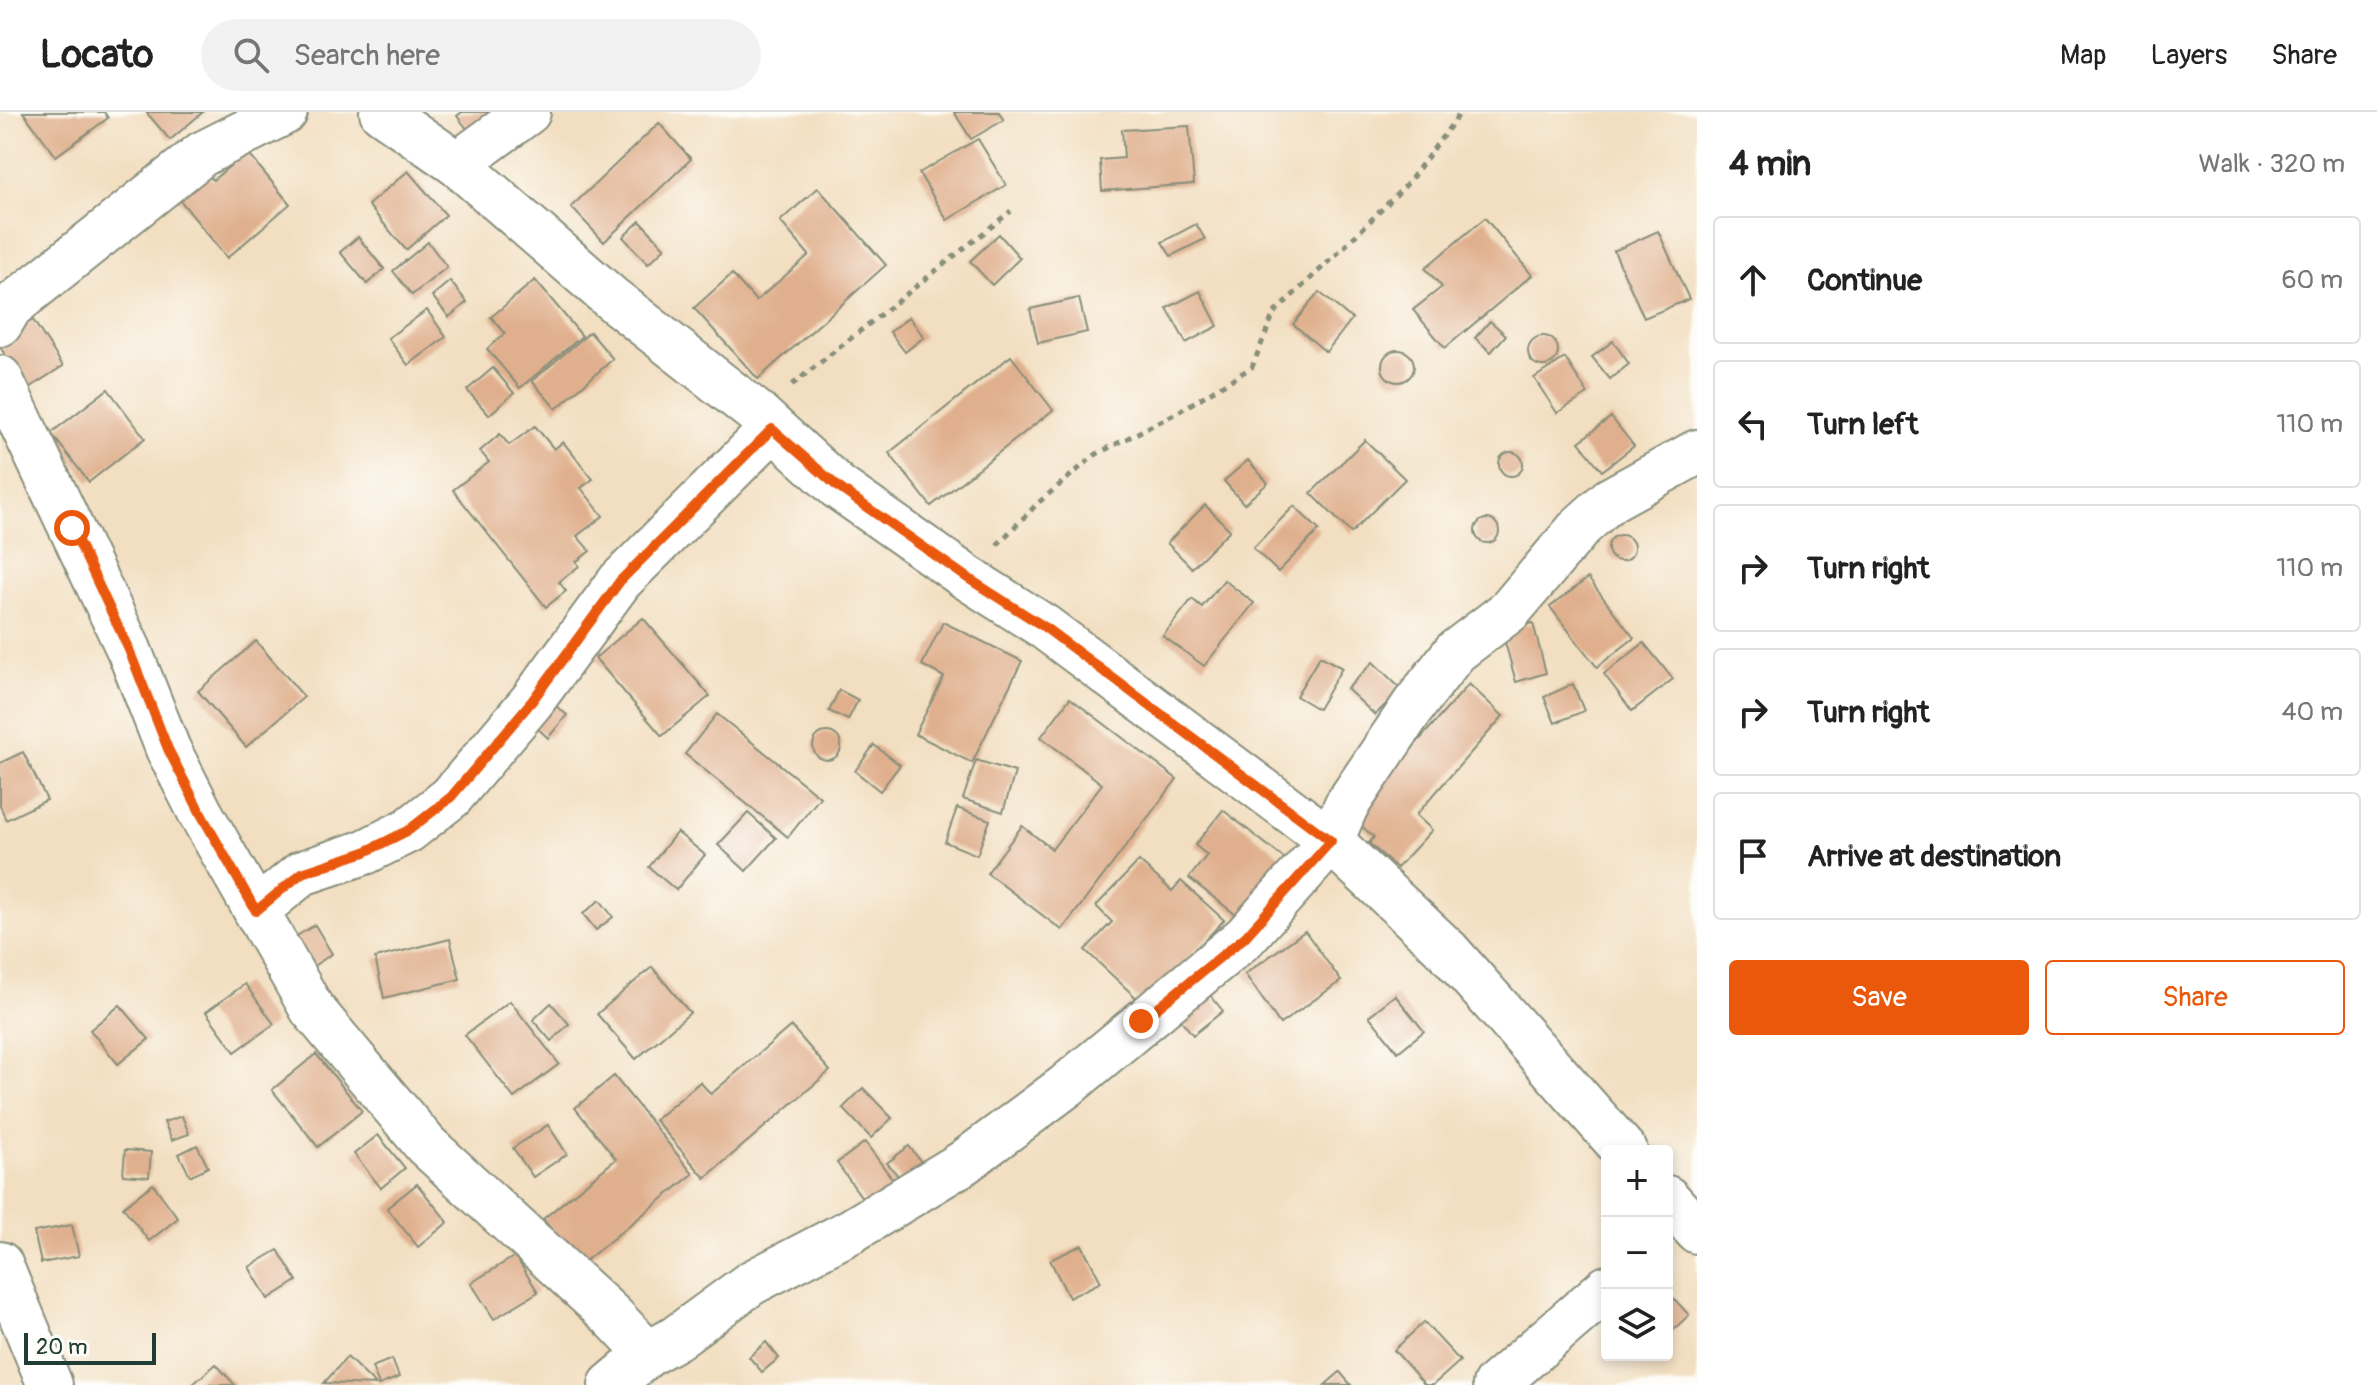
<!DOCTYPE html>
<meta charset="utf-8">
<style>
body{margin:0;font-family:Pangolin,sans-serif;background:#f2f2f2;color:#222}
.controls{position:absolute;right:24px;bottom:24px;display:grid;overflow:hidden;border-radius:8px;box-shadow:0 4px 12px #0003}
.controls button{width:72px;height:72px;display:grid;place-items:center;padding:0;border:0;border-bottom:2px solid #e0e0e0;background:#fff;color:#222;font:40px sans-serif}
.scale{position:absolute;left:24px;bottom:20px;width:132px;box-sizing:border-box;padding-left:8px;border:4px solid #1f3d34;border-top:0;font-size:22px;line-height:28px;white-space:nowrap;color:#1f3d34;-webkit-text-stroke:6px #fdfcf7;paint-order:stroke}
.stop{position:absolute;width:24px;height:24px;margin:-18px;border:6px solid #ea580c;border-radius:50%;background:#fff}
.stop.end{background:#ea580c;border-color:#fff;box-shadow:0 2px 8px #0008}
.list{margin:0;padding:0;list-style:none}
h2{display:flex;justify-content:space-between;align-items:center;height:104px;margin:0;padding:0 32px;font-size:34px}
h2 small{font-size:26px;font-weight:400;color:#767676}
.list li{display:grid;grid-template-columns:52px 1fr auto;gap:24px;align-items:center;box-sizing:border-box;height:128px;margin:0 16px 16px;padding:0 16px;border:2px solid #e0e0e0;border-radius:8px}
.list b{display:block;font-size:30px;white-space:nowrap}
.list em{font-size:26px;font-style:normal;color:#767676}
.actions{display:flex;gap:16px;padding:24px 32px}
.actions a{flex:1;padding:18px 0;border:2px solid #ea580c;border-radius:8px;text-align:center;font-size:28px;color:#ea580c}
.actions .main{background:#ea580c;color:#fff}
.icon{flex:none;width:44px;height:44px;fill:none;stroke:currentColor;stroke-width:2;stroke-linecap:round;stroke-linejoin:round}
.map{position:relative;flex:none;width:1697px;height:1273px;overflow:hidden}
header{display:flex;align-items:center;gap:48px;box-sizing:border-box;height:112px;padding:0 40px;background:#fff;border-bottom:2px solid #e0e0e0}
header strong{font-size:38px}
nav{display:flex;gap:44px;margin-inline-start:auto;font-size:28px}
.search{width:560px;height:72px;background:#f2f2f2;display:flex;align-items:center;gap:20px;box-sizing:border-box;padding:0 28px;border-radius:44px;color:#767676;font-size:30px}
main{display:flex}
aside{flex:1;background:#fff}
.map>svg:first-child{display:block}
.building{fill:#e0b08e}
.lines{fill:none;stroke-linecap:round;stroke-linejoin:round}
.street-casing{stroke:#888e7a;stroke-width:48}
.path{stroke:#888e7a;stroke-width:5;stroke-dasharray:6 6;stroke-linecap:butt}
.street{stroke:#fff;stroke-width:44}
.route{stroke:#ea580c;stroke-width:10}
</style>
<header>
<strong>Locato</strong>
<div class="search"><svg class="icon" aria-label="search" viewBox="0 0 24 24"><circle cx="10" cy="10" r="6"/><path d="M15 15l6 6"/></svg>Search here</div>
<nav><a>Map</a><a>Layers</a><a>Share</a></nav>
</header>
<main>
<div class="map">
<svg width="1697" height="1273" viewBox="0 0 1697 1273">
<rect width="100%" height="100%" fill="#fdfcf7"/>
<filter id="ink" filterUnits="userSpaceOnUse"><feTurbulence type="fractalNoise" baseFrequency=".0125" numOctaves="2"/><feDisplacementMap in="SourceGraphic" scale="16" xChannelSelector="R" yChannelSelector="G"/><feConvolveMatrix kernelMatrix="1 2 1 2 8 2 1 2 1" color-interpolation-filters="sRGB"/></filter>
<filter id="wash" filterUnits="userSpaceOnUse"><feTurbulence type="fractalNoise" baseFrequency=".006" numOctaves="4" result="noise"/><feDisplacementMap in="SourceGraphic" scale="32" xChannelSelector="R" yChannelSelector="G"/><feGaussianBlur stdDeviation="1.8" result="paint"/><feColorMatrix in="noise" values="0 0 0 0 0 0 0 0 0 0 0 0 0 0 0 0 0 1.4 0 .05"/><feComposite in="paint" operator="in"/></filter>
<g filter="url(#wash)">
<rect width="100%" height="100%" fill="#f2dec0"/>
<g id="blocks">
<g class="building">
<path d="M 23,0 L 104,0 L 108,6 L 56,44 Z"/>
<path d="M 146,0 L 203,0 L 170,28 Z"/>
<path d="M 462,0 L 520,0 L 479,32 L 457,4 Z"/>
<path d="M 954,0 L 999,0 L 1004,8 L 971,27 Z"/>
<path d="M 659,11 L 691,47 L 604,130 L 571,95 Z"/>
<path d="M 1189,14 L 1194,72 L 1102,79 L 1100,48 L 1124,46 L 1122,18 Z"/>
<path d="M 978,27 L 1006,73 L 947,108 L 919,61 Z"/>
<path d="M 247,40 L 290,92 L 227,146 L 170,76 L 199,52 L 213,68 Z"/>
<path d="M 408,59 L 446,103 L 406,138 L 368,93 Z"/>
<path d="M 818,76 L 886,153 L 758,267 L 694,196 L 732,162 L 756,189 L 809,143 L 780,109 Z"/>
<path d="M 1485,106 L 1532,163 L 1445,236 L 1413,198 L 1442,175 L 1425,156 Z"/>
<path d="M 640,109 L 665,136 L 648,152 L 623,125 Z"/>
<path d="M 1196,112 L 1205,127 L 1171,144 L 1162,130 Z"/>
<path d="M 1658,119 L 1689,187 L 1644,206 L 1614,139 Z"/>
<path d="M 999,122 L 1020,146 L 992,173 L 970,149 Z"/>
<path d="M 358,125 L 384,157 L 367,172 L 340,140 Z"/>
<path d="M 428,130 L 447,155 L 412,183 L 393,159 Z"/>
<path d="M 535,168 L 582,224 L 520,276 L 487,237 L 505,221 L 491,205 Z"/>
<path d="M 450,169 L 467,190 L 449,205 L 432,184 Z"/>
<path d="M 1200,179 L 1218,214 L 1186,231 L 1167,196 Z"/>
<path d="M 1319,180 L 1352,207 L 1326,240 L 1293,212 Z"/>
<path d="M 1079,186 L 1087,220 L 1038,231 L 1030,197 Z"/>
<path d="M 427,198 L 446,225 L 408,253 L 388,226 Z"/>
<path d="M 909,205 L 924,225 L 905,240 L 890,220 Z"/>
<path d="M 33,208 L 63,254 L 27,277 L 0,235 L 0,229 Z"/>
<path d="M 1490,209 L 1506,223 L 1491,240 L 1475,226 Z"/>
<path d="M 590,220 L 613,247 L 556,297 L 532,269 Z"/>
<circle cx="1543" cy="239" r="15"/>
<path d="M 1613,229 L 1629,252 L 1610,267 L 1592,245 Z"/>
<circle cx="1398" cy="254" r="16"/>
<path d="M 1011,244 L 1053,298 L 931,394 L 889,341 Z"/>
<path d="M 1565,246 L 1588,282 L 1557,301 L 1534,266 Z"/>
<path d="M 493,256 L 514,281 L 489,303 L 467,278 Z"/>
<path d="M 108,277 L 145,326 L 89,370 L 51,321 Z"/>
<path d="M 1611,305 L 1634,334 L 1602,359 L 1579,330 Z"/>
<path d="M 535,314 L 554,337 L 563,330 L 593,367 L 581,376 L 603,404 L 577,424 L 590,439 L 576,450 L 579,454 L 559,470 L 566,479 L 546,495 L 453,378 L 489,350 L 480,339 L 500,322 L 509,333 Z"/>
<path d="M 1365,328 L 1405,367 L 1351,421 L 1311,381 Z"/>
<circle cx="1511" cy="352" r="12"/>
<path d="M 1248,348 L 1268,371 L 1244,392 L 1224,369 Z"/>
<path d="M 1205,393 L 1230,418 L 1192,456 L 1167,431 Z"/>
<path d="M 1294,394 L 1319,418 L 1278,460 L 1253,436 Z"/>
<circle cx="1487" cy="419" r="12"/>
<circle cx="1621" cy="436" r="13"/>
<path d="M 1588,466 L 1634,526 L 1597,555 L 1550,495 Z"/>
<path d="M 1224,468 L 1254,491 L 1204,554 L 1163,524 L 1192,487 L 1202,495 Z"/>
<path d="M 643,506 L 710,584 L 662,624 L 595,546 Z"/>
<path d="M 943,510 L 1022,549 L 972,651 L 915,622 L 944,565 L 922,553 Z"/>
<path d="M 1533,511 L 1546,561 L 1516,570 L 1502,519 Z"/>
<path d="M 256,529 L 304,585 L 246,635 L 198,579 Z"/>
<path d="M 1644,531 L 1673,567 L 1632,599 L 1604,562 Z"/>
<path d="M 1320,544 L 1342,556 L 1318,597 L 1296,584 Z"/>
<path d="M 1373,550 L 1401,577 L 1375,603 L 1347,577 Z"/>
<path d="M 1469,572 L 1503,604 L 1416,703 L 1432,718 L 1397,756 L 1369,731 L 1374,725 L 1351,705 Z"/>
<path d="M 1573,572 L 1584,599 L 1555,611 L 1544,585 Z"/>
<path d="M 839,578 L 858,588 L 848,608 L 829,599 Z"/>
<path d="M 1070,586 L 1177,667 L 1062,818 L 987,761 L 1022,714 L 1052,737 L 1102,672 L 1041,625 Z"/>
<path d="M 550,589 L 567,603 L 548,626 L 532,611 Z"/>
<path d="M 717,602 L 820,685 L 788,725 L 685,642 Z"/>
<circle cx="827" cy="634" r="14"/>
<path d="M 874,633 L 900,653 L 880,679 L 855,659 Z"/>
<path d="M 23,640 L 47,688 L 6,708 L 0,694 L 0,651 Z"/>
<path d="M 976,648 L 1015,660 L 1003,700 L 963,687 Z"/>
<path d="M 957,696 L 990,708 L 977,743 L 945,730 Z"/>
<path d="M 1223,698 L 1286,748 L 1240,806 L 1189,766 L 1207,743 L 1195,733 Z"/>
<path d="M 748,701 L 776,726 L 746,759 L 718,733 Z"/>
<path d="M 677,720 L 705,743 L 676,778 L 649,755 Z"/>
<path d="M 1139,749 L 1172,779 L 1181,769 L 1224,808 L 1144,893 L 1085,838 L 1112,810 L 1096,794 Z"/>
<path d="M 600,788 L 613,805 L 596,818 L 583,802 Z"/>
<path d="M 315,813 L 332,842 L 307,858 L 290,828 Z"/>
<path d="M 1305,819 L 1341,869 L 1280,912 L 1245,862 Z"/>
<path d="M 450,827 L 460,867 L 384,886 L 375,846 Z"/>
<path d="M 652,855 L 690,901 L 636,947 L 597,902 Z"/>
<path d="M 245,872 L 274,912 L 235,940 L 206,900 Z"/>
<path d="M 1203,874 L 1223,899 L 1193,923 L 1173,898 Z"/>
<path d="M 1395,883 L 1424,919 L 1398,940 L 1369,904 Z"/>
<path d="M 510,889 L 559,952 L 514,986 L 465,923 Z"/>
<path d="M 551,891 L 569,912 L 551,929 L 533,908 Z"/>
<path d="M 120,893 L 149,927 L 118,952 L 90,918 Z"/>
<path d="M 791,914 L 830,959 L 705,1066 L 655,1008 L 700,970 L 711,982 Z"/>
<path d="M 316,942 L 362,999 L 318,1035 L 272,978 Z"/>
<path d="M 614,964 L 693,1062 L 580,1153 L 543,1107 L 616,1047 L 575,996 Z"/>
<path d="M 863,976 L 892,1006 L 871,1026 L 843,996 Z"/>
<path d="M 182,1004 L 189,1022 L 172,1028 L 164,1010 Z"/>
<path d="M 548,1013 L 567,1042 L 533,1065 L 513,1036 Z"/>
<path d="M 378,1023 L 405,1056 L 381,1076 L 354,1042 Z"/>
<path d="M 865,1030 L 896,1072 L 868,1094 L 837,1051 Z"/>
<path d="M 197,1033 L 208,1055 L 190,1064 L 179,1042 Z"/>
<path d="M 909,1034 L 925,1055 L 904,1071 L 887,1051 Z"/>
<path d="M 125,1038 L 151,1040 L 149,1065 L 123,1063 Z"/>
<path d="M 153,1072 L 178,1106 L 149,1129 L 123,1095 Z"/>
<path d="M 417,1072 L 448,1110 L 418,1135 L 387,1096 Z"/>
<path d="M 72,1113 L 79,1144 L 41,1151 L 34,1120 Z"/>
<path d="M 1082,1133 L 1101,1170 L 1069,1186 L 1050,1148 Z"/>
<path d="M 278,1138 L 297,1169 L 268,1187 L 249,1155 Z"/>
<path d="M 515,1144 L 538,1180 L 494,1207 L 471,1171 Z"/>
<path d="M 1667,1179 L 1689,1203 L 1667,1224 Z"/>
<path d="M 1424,1210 L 1460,1249 L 1433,1273 L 1425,1273 L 1394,1238 Z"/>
<path d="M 766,1230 L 779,1246 L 762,1260 L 749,1245 Z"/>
<path d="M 347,1245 L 376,1273 L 324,1271 Z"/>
<path d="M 392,1247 L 399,1265 L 379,1273 L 372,1255 Z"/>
<path d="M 216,1252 L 235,1273 L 192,1273 Z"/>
<path d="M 1340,1260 L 1351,1273 L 1325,1273 Z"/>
</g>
</g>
</g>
<g filter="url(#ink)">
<use href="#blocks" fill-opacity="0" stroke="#888e7a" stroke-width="2"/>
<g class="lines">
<defs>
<g id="street">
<path d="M 382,0 L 457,52 L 611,186 L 757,301 L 838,375 L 966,465 L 1043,514 L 1331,729 L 1448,839 L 1625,1039"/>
<path d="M 457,52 L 528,0"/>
<path d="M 0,212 L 10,195 L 202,42 L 285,0"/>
<path d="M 0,266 L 129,538 L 168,637 L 201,702 L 312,897 L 426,1033 L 612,1204 L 648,1242"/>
<path d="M 256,799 L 302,761 L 365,740 L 409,718 L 451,685 L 532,589 L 620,469 L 772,317"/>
<path d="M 1667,1086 L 1697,1119"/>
<path d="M 0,1152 L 50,1273"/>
<path d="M 611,1273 L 648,1242 L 676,1226 L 751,1171 L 851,1119 L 963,1051 L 1066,974 L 1245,825 L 1331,729 L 1346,694 L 1414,593 L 1455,540 L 1509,499 L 1581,414 L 1610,388 L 1697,340"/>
<path d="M 1495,1273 L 1607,1176"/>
</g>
</defs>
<use href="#street" class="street-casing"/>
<g class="path">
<path d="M 792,273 L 1011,99"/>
<path d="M 997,433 L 1038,391 L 1095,343 L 1178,300 L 1252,255 L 1274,201 L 1340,139 L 1408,71 L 1461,0"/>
</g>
<use href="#street" class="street"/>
</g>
</g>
<g class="lines" filter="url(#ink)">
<path class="route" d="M 72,416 L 129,538 L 168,637 L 201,702 L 256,799 L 302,761 L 365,740 L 409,718 L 451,685 L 532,589 L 620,469 L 772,317 L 838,375 L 966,465 L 1043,514 L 1331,729 L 1245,825 L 1141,909"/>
</g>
</svg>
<div class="controls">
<button>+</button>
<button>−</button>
<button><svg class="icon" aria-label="layers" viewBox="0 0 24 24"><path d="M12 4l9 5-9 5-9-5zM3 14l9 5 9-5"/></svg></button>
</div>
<div class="scale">20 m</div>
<div class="stop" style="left:72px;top:416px"></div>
<div class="stop end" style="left:1141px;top:909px"></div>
</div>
<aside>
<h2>4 min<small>Walk · 320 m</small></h2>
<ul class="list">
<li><svg class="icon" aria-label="ahead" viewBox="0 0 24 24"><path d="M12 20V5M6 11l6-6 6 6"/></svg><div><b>Continue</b></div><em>60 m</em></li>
<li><svg class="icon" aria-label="left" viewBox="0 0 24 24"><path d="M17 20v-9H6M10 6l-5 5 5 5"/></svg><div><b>Turn left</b></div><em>110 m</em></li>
<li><svg class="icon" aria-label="right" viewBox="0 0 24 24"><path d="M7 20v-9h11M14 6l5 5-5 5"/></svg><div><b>Turn right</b></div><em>110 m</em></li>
<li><svg class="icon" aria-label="right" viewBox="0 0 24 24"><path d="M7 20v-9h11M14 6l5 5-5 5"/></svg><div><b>Turn right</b></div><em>40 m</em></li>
<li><svg class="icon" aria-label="arrive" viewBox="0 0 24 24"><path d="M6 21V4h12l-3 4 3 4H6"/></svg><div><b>Arrive at destination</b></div></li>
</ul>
<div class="actions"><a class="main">Save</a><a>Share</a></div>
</aside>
</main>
